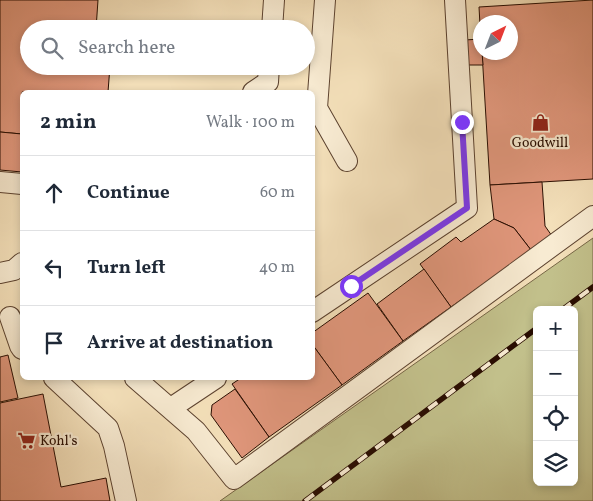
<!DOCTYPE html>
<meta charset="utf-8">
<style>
body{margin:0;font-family:Vollkorn,serif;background:#f2f2f3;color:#1f2937}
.controls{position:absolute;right:15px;bottom:15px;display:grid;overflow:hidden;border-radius:8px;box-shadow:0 2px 8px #0003}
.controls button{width:45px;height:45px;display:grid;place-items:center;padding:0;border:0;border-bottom:1px solid #e0e1e3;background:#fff;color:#1f2937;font:25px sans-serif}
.compass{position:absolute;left:473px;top:15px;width:45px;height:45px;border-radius:50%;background:#fff;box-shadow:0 2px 8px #0003;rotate:42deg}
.stop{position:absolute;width:15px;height:15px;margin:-11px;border:4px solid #7c3aed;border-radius:50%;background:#fff}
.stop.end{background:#7c3aed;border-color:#fff;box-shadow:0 1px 5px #0008}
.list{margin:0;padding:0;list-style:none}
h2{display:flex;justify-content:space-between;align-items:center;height:65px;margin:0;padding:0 20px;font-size:21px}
h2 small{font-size:16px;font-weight:400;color:#747a83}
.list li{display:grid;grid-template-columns:32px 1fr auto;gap:15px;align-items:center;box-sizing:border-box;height:75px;padding:0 20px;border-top:1px solid #e0e1e3}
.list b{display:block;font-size:19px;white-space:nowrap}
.list em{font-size:16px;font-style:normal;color:#747a83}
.icon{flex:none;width:28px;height:28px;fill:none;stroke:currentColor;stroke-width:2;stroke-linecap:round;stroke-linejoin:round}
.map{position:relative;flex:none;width:593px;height:501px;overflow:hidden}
.search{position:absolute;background:#fff;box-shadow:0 2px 8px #0003;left:20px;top:20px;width:295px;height:55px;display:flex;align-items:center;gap:12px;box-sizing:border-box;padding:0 18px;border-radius:28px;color:#747a83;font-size:19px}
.panel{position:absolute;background:#fff;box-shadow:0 2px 8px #0003;left:20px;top:90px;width:295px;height:290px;border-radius:8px}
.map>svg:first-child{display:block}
.green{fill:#c2c08b;stroke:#766646;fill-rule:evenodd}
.building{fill:#e1977c;stroke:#290d01}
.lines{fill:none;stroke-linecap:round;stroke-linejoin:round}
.minor-casing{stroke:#5c422f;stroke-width:22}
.minor{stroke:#f8ebd2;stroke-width:20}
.rail-casing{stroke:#290d01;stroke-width:5.5}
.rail{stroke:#f8ebd2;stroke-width:4;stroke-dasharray:11;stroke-linecap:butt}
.route{stroke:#7c3aed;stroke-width:6}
.labels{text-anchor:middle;stroke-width:4.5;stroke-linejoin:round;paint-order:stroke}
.poi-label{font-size:14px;fill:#290d01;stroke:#f8ebd2}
</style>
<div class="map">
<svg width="593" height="501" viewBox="0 0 593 501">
<rect width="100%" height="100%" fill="#f4e0ba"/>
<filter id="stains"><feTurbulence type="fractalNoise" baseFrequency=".004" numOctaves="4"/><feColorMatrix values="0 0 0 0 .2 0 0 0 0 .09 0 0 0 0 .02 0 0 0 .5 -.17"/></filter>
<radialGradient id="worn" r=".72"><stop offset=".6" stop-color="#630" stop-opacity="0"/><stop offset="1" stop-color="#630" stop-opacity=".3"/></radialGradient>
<path class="green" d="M 593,238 L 593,501 L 220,501 ZM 537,310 L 574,310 L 574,482 L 537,482 Z"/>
<g class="building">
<path d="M 0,0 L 98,0 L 96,29 L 29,29 L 29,66 L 110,66 L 108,92 L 22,92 L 22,134 L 0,132 Z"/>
<path d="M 593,0 L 593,179 L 490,185 L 482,52 L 510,52 L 510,22 L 480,22 L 480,25 L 479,7 Z"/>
<path d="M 480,39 L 480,52 L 482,52 L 483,65 L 467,65 L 465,40 Z"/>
<path d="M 0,132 L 22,134 L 22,172 L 0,170 Z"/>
<path d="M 542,182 L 545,226 L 552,236 L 531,250 L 514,228 L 494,219 L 490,185 Z"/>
<path d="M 494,219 L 514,228 L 531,250 L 451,307 L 420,264 L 456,237 L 461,242 Z"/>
<path d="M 424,269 L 451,307 L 403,341 L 377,304 Z"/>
<path d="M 368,293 L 403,341 L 342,385 L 312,344 L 312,333 Z"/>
<path d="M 312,344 L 342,385 L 269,437 L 232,384 L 241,378 L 312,378 Z"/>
<path d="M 8,355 L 18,398 L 0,402 L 0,357 Z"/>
<path d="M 235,389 L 269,437 L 242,458 L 211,415 L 212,405 Z"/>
<path d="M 43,394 L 61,487 L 106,478 L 110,501 L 0,501 L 0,403 Z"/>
</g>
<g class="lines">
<defs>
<g id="minor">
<path d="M 325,0 L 317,108 L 347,161"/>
<path d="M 272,29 L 274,0"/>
<path d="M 253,92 L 268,82 L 269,66"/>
<path d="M 0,182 L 22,184"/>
<path d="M 0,273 L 14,270 L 22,263"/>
<path d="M 312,312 L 467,208 L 455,0"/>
<path d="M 10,317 L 20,346 L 22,349"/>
<path d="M 54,378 L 108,428 L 114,446 L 126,501"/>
<path d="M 135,378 L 196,431 L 234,479 L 593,216"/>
<path d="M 171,408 L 216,378"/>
</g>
</defs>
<use href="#minor" class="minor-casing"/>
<use href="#minor" class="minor"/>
<defs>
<g id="rail">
<path d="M 562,310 L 593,287"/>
<path d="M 305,501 L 537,328"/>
</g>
</defs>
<use href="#rail" class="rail-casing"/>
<use href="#rail" class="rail"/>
</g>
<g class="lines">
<path class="route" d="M 351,286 L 467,208 L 462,122"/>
</g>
<defs>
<symbol id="shop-bare" viewBox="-9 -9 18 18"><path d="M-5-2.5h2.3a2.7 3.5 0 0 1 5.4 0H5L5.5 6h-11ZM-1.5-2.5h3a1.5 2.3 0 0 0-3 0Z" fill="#8f2418" stroke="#f8ebd2" stroke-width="2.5" paint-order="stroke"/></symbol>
<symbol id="supermarket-bare" viewBox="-9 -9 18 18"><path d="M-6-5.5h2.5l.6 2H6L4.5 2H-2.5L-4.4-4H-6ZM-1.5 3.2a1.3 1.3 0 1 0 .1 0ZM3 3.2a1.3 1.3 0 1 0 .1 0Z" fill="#8f2418" stroke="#f8ebd2" stroke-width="2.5" paint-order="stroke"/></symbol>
</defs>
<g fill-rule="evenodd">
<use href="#shop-bare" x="528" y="110" width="25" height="25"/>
<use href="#supermarket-bare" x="14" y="428" width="25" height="25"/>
</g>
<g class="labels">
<g class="poi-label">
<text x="540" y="147">Goodwill</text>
<text x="40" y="445" text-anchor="start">Kohl's</text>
</g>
</g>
<rect width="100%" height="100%" filter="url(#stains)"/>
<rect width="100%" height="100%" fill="url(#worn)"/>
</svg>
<div class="controls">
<button>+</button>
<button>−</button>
<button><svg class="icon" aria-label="locate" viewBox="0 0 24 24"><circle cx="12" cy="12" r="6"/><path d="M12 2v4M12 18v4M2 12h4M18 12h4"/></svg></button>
<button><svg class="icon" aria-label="layers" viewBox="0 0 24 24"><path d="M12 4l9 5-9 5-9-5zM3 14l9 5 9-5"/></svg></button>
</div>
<svg class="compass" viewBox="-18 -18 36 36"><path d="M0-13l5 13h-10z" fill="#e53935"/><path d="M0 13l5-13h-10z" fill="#747a83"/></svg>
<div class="stop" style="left:351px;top:286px"></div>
<div class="stop end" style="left:462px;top:122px"></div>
<div class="search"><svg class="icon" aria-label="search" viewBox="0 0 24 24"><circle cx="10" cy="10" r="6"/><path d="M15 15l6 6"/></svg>Search here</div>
<section class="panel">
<h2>2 min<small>Walk · 100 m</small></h2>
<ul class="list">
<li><svg class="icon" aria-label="ahead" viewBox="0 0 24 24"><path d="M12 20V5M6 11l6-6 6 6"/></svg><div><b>Continue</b></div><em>60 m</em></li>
<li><svg class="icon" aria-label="left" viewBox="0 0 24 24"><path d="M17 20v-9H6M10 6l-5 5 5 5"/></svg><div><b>Turn left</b></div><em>40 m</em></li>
<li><svg class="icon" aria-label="arrive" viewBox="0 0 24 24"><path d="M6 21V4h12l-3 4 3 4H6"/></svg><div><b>Arrive at destination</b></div></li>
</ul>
</section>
</div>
